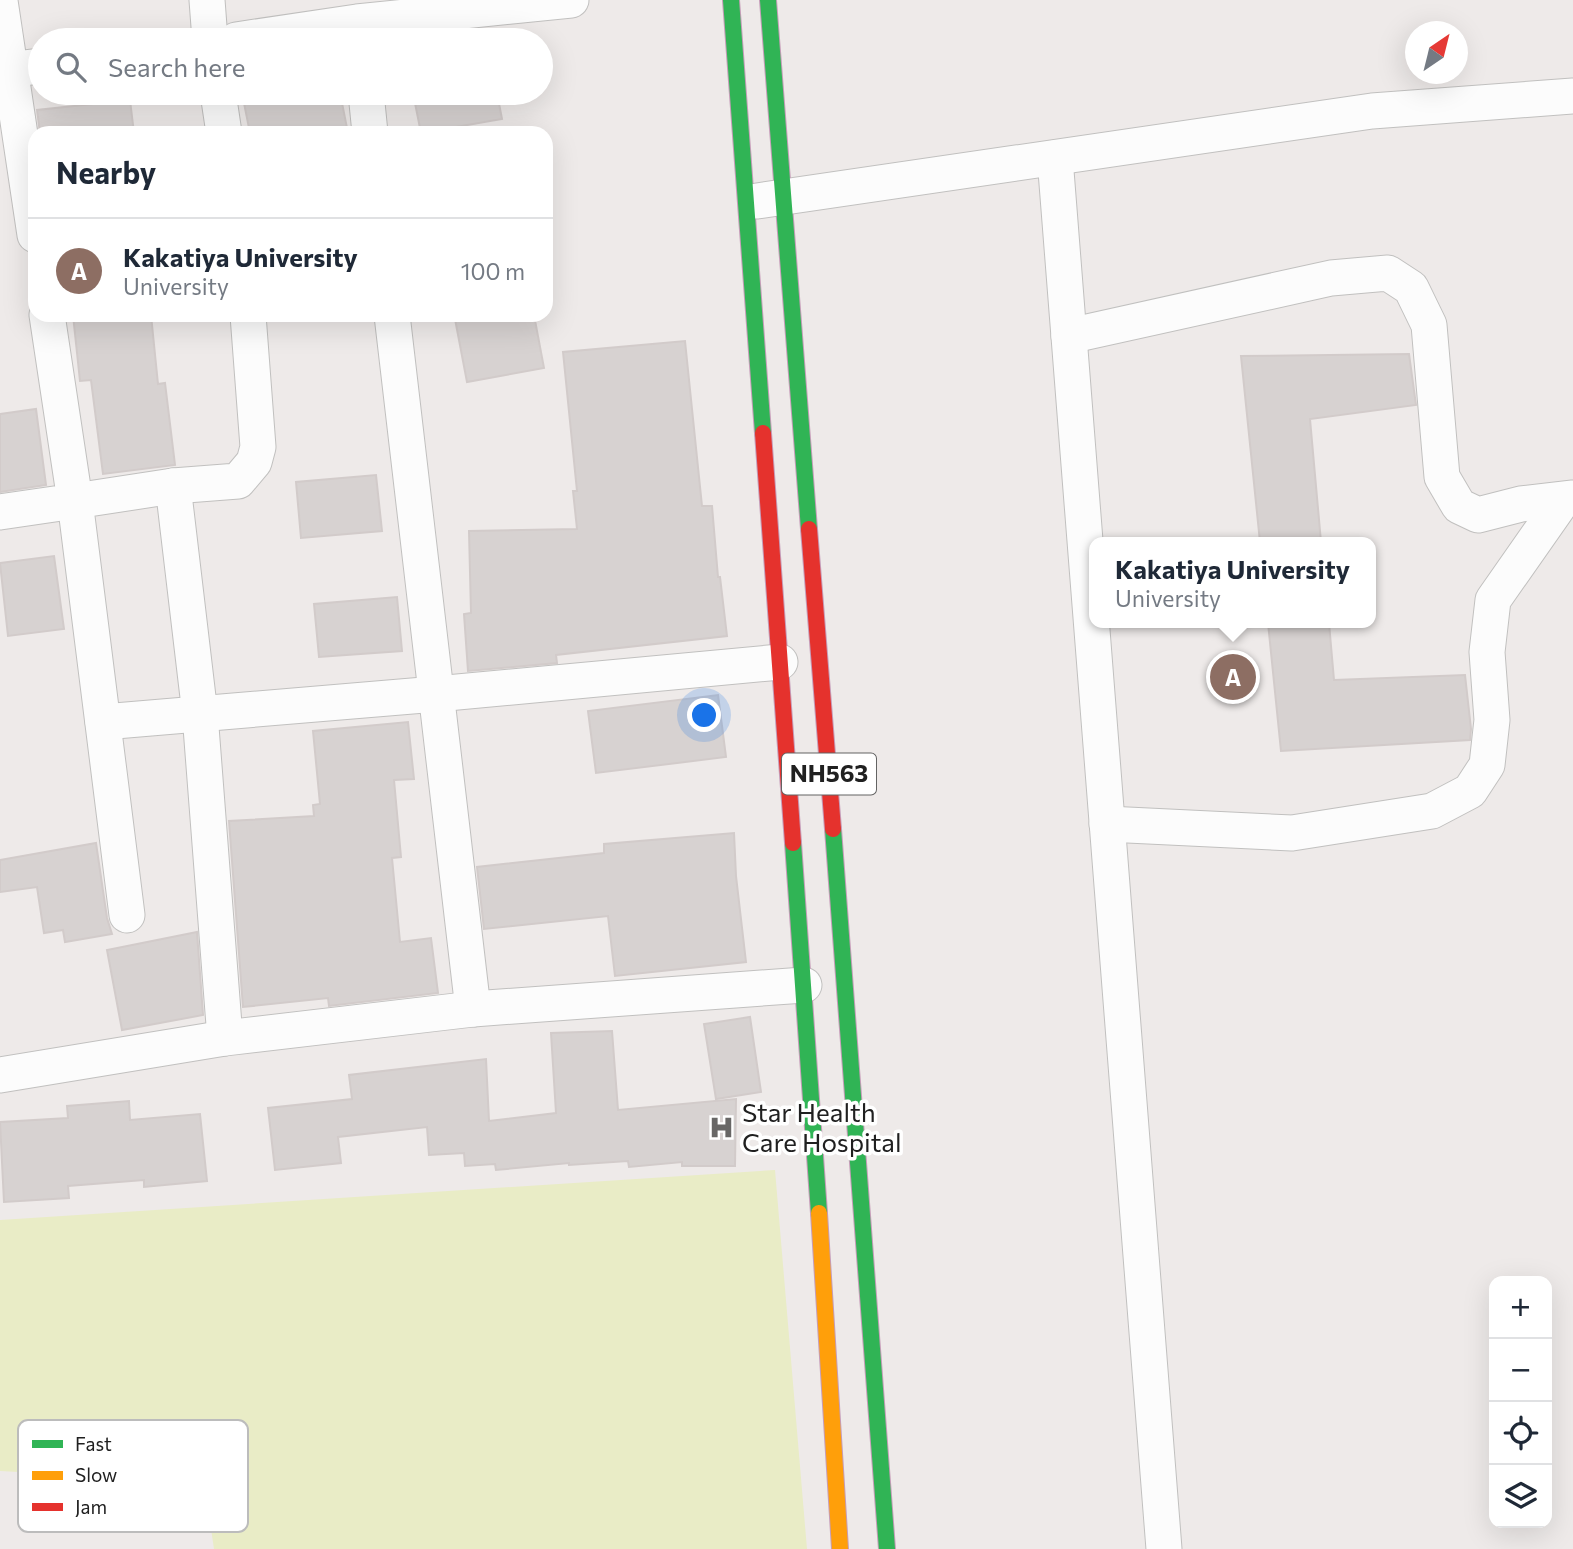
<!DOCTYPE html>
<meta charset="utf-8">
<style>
body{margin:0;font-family:Commissioner,sans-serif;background:#f6f6f7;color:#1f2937}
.controls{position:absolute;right:21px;bottom:21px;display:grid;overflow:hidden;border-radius:14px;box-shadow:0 7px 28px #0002}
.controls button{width:63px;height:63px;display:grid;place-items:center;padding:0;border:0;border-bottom:2px solid #e0e1e3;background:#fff;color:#1f2937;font:35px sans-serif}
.compass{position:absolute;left:1405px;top:21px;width:63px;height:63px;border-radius:50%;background:#fff;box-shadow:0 7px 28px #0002;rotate:35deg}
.you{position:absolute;left:705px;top:716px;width:24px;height:24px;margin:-18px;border:5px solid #fff;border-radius:50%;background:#1a73e8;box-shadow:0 0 0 10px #1a73e833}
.badge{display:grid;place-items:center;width:46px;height:46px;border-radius:50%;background:#0b8043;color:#fff;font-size:23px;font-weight:700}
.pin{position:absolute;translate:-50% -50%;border:4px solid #fff;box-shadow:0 2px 7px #0006}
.popup{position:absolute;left:1089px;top:537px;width:287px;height:91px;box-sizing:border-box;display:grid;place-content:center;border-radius:14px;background:#fff;filter:drop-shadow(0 2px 5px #0005);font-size:23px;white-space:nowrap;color:#747a83}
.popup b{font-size:26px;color:#1f2937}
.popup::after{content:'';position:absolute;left:50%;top:100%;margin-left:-14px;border:14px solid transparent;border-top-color:#fff}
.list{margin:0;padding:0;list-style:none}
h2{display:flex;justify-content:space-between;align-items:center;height:91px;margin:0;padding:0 28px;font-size:30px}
h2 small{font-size:23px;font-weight:400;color:#747a83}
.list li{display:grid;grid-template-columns:46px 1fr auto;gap:21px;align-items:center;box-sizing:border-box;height:105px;padding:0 28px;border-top:2px solid #e0e1e3}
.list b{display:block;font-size:26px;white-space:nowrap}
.list p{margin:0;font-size:23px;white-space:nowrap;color:#747a83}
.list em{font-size:23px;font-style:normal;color:#747a83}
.icon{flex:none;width:38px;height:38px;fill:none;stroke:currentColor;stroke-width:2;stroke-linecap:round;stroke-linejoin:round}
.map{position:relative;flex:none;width:1573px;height:1549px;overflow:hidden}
.search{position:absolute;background:#fff;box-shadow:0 7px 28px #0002;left:28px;top:28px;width:525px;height:77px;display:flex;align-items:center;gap:18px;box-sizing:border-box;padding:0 24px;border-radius:38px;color:#747a83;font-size:26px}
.panel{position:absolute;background:#fff;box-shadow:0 7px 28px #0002;left:28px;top:126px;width:525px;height:196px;border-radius:21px}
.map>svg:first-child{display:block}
.grass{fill:#e9ecc6}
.building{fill:#d7d2d1;stroke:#d2cbca;stroke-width:2}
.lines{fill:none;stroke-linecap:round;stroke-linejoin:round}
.street-casing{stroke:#c1c0bf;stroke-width:37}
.fast-casing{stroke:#c69db9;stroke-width:18}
.slow-casing{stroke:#c69db9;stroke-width:18}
.jam-casing{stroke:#c69db9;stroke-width:18}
.street{stroke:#fcfcfc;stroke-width:35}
.fast{stroke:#30b455;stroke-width:16}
.slow{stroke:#ff9f0a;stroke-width:16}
.jam{stroke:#e5322d;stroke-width:16}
.labels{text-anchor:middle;stroke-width:7;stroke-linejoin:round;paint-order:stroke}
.shield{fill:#fff;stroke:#636363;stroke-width:2}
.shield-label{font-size:24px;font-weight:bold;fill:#202020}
.poi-label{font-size:26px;fill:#202020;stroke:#fff;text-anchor:start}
.key{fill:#fff;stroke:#bcbcbc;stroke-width:2}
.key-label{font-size:19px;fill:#202020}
</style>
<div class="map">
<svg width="1573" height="1549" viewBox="0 0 1573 1549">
<rect width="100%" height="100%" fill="#eeeae9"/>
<path class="grass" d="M 775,1170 L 807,1549 L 214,1549 L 204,1482 L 0,1471 L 0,1220 Z"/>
<g class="building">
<path d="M 242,93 L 340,93 L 348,133 L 250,133 Z"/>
<path d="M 413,93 L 497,93 L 502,119 L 421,133 Z"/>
<path d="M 130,100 L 134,133 L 40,133 L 37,110 Z"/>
<path d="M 73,315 L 151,315 L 158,384 L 165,383 L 175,465 L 103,474 L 91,380 L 80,381 Z"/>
<path d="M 478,315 L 534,315 L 544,368 L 467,382 L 455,319 Z"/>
<path d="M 685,341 L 702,506 L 712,506 L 718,577 L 720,577 L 727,636 L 556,655 L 557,663 L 468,671 L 464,614 L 471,613 L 469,531 L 577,529 L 573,491 L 577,491 L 563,352 Z"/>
<path d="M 1409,354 L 1416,405 L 1310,419 L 1321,542 L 1260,542 L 1241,356 Z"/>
<path d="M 36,409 L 46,485 L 0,492 L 0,414 Z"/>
<path d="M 376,475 L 382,531 L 301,538 L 296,482 Z"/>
<path d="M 54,556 L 64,629 L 8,636 L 0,563 Z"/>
<path d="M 397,597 L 402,651 L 319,657 L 314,604 Z"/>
<path d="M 1268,623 L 1329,623 L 1334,680 L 1465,675 L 1471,729 L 1470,740 L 1281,751 Z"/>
<path d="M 718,695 L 726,757 L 596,773 L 588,711 Z"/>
<path d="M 408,722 L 414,779 L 394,780 L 401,857 L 392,858 L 400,942 L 431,938 L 438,993 L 329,1006 L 328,998 L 243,1007 L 229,821 L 314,816 L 313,805 L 320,804 L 313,731 Z"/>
<path d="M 734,833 L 736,876 L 746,962 L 615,976 L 608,916 L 484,929 L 477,867 L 604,853 L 604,844 Z"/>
<path d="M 96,843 L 107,918 L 112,934 L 65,942 L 63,930 L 44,933 L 37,887 L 0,892 L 0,860 Z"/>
<path d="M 197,932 L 203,1015 L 122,1030 L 107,950 Z"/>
<path d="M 750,1017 L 761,1092 L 716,1099 L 704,1024 Z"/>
<path d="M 612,1031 L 618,1110 L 736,1099 L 735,1166 L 682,1166 L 682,1162 L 629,1167 L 628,1161 L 569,1165 L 569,1163 L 496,1170 L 495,1164 L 465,1166 L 464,1153 L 429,1155 L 427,1127 L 338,1137 L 341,1163 L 275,1170 L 268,1108 L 352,1099 L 349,1075 L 486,1059 L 489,1121 L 556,1113 L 551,1033 Z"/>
<path d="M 129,1101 L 130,1120 L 200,1114 L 207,1181 L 144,1187 L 144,1180 L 68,1186 L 69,1198 L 4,1202 L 0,1122 L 68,1118 L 67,1106 Z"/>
</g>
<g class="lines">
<defs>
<g id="street">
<path d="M 207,0 L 210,40"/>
<path d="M 0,1 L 35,235"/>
<path d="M 236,40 L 357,22 L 571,0"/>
<path d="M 0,71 L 40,66"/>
<path d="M 218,93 L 224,133"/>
<path d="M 366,93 L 370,133"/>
<path d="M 1055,158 L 1164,1549"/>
<path d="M 757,201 L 1372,111 L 1573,96"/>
<path d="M 392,315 L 473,1009"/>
<path d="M 1069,336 L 1331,278 L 1388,273 L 1411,288 L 1429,325 L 1442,477 L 1459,506 L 1478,515 L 1521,504 L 1573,498"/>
<path d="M 173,486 L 200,714 L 225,1038"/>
<path d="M 0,512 L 75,501 L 47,315"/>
<path d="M 103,722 L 436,694 L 780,662"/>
<path d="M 1107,824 L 1292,833 L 1432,811 L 1470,791 L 1487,765 L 1492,720 L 1487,652 L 1493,600 L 1563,500"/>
<path d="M 127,915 L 75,501 L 173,486 L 238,481 L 254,462 L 258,447 L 248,315"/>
<path d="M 0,1075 L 225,1038 L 473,1009 L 804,985"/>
</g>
<g id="fast">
<path d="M 731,0 L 763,433"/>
<path d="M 768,0 L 809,529"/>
<path d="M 833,829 L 887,1549"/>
<path d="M 793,843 L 819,1213"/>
</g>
<path id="slow" d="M 819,1213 L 840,1549"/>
<g id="jam">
<path d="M 763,433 L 793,843"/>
<path d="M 809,529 L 833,829"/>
</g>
</defs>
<use href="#street" class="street-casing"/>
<use href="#fast" class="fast-casing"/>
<use href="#slow" class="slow-casing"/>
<use href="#jam" class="jam-casing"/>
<use href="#street" class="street"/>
<use href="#fast" class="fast"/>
<use href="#slow" class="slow"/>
<use href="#jam" class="jam"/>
</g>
<defs>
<symbol id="hospital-bare" viewBox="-9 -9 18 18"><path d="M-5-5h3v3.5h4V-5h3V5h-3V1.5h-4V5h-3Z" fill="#686766" stroke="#fff" stroke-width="2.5" paint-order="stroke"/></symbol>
</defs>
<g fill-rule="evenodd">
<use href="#hospital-bare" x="704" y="1110" width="35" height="35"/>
</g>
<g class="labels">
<rect class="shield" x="782" y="753.5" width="94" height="41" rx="5"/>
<g class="shield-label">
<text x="829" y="782">NH563</text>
</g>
<g class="poi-label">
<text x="742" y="1122">Star Health<tspan x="742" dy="30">Care Hospital</tspan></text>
</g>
</g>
<rect x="18" y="1420" width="230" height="112" rx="10" class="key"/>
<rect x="32" y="1440" width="31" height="8" fill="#30b455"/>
<rect x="32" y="1471" width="31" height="9" fill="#ff9f0a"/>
<rect x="32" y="1503" width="31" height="8" fill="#e5322d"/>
<g class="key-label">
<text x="75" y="1451">Fast</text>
<text x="75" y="1482">Slow</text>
<text x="75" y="1514">Jam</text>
</g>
</svg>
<div class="controls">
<button>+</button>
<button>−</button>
<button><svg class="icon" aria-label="locate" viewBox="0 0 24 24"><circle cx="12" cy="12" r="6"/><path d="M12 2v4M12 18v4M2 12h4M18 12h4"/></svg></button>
<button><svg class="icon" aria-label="layers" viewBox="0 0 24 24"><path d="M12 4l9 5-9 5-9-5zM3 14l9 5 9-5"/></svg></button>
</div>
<svg class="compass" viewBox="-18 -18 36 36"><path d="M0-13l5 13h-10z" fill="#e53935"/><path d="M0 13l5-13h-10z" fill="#747a83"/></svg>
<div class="you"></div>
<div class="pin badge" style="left:1233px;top:677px;background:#8d6e63">A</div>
<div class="popup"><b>Kakatiya University</b>University</div>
<div class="search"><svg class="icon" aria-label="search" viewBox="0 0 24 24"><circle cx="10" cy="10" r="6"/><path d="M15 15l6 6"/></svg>Search here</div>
<section class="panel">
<h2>Nearby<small></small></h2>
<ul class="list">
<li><span class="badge" style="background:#8d6e63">A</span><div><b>Kakatiya University</b><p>University</p></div><em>100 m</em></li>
</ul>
</section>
</div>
